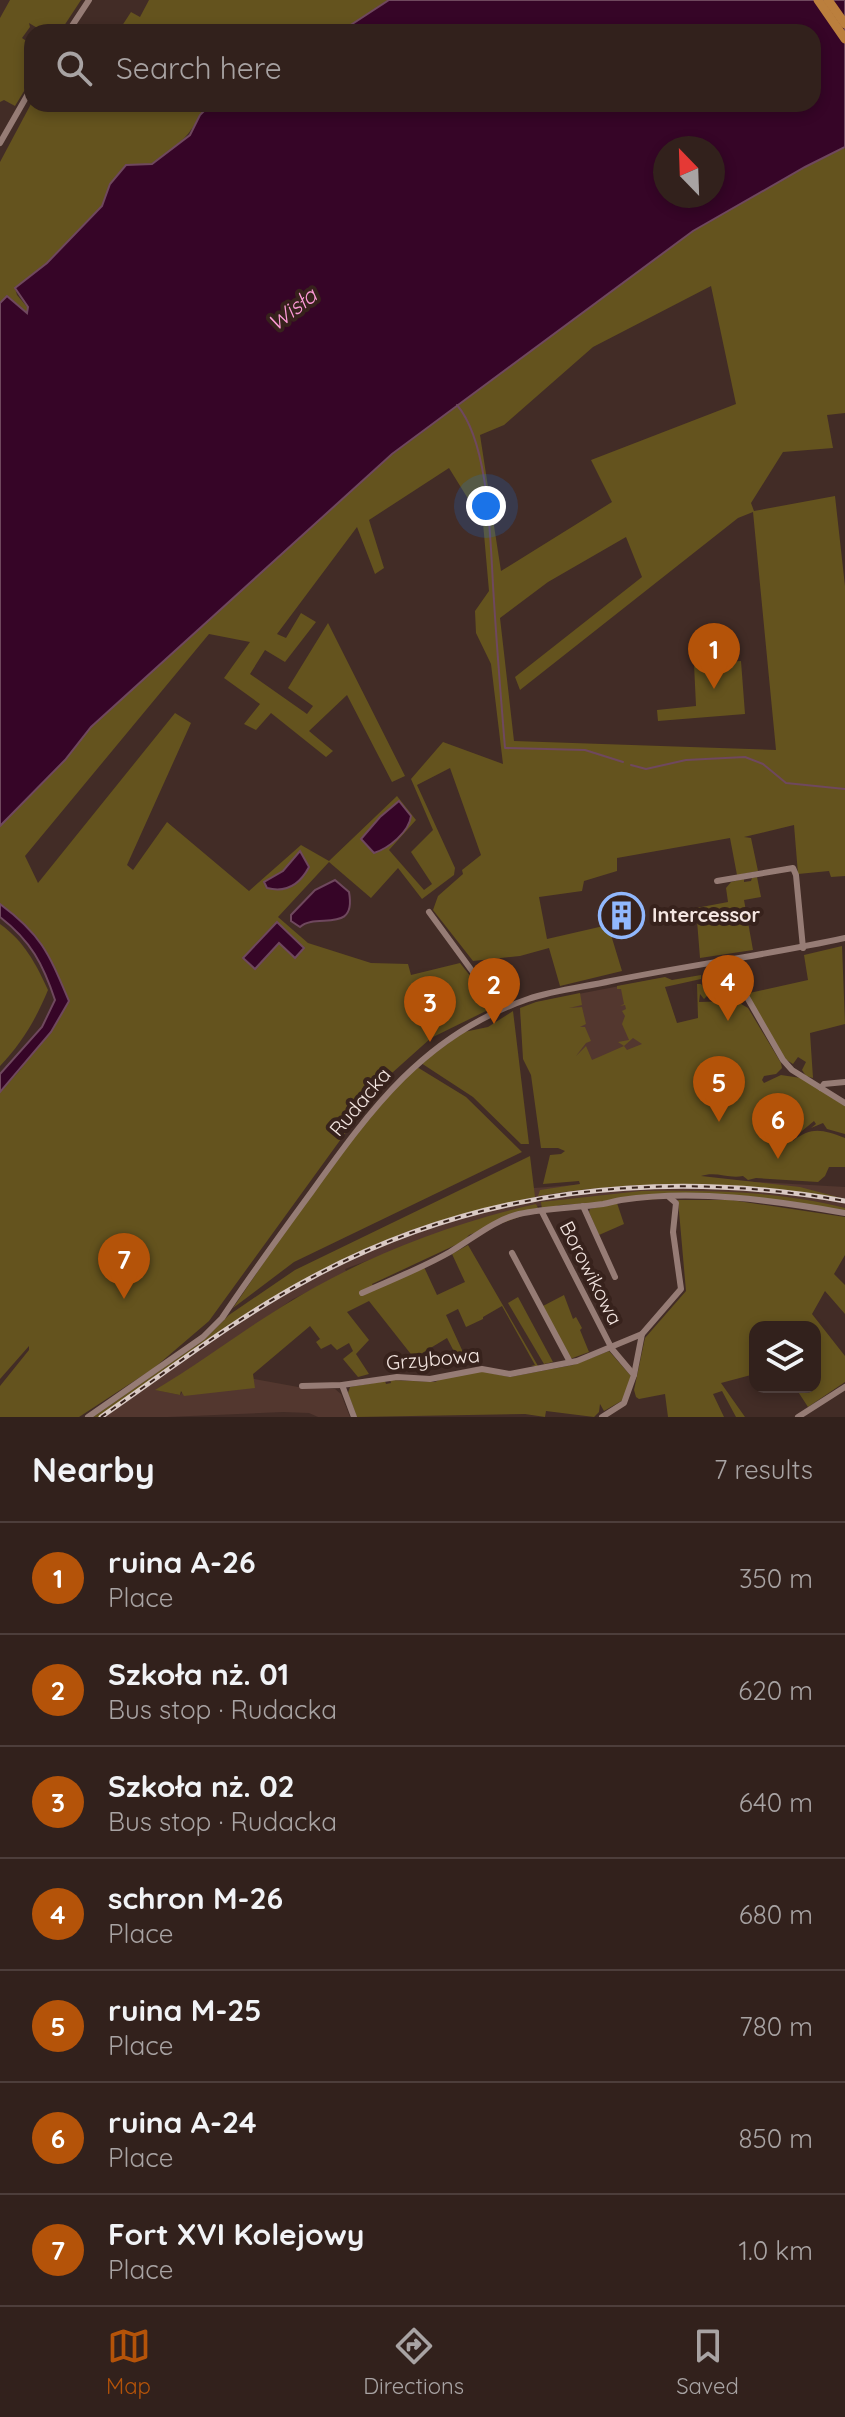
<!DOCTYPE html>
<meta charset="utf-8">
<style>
body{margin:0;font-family:Quicksand,sans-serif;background:#3d2e29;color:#f1f3f6}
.controls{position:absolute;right:24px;bottom:24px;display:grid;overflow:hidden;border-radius:16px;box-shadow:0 4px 12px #0003}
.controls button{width:72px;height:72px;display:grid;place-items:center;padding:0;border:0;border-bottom:2px solid #4d3e3b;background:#32211c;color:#f1f3f6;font:40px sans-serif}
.compass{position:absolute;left:653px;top:136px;width:72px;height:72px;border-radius:50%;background:#32211c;box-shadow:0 4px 12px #0003;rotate:337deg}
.you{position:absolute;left:486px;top:506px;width:28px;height:28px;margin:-20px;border:6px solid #fff;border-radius:50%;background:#1a73e8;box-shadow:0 0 0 12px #1a73e833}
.badge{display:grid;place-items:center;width:52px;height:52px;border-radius:50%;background:#b45309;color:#fff;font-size:26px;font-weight:700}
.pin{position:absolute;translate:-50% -66px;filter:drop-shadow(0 2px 4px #0008)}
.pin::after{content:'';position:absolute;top:42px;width:28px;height:24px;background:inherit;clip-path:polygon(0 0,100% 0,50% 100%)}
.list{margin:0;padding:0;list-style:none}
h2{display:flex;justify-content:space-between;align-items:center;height:104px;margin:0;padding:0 32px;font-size:34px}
h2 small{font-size:26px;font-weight:400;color:#a8a3a3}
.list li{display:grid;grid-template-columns:52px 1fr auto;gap:24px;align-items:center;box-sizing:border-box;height:112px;padding:0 32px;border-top:2px solid #4d3e3b}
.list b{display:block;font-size:30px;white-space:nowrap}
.list p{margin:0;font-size:26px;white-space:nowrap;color:#a8a3a3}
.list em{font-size:26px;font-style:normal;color:#a8a3a3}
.icon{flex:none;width:44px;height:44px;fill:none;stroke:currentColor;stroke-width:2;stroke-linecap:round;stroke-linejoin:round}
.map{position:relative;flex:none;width:845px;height:1417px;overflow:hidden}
.search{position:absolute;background:#32211c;box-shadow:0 4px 12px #0003;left:24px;right:24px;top:24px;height:88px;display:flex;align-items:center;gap:20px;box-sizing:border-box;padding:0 28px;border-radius:24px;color:#a8a3a3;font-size:30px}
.sheet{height:888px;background:#32211c}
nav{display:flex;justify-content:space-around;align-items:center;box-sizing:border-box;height:112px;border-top:2px solid #4d3e3b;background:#32211c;font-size:22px;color:#a8a3a3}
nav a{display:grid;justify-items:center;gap:4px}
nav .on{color:#b45309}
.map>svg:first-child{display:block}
.built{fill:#53372f}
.green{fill:#64531e;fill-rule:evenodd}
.water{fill:#360527;stroke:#6f485e;stroke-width:2;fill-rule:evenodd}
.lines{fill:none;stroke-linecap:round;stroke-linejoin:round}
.stream{stroke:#6f485e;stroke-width:2}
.street{stroke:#967c75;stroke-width:6}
.primary{stroke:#bb7f3d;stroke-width:9}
.rail-casing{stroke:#d9c9c4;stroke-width:5}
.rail{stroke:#37221c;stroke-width:2;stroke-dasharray:6;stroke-linecap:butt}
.labels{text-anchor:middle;stroke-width:8;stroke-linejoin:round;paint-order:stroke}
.poi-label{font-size:20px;font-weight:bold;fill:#f3e5e0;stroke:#37221c;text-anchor:start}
.street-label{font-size:20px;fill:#f3e5e0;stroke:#37221c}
.water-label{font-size:22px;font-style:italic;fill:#fc99d6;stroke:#37221c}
</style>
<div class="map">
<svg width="845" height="1417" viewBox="0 0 845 1417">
<rect width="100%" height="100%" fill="#422c26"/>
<g class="built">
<path d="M 661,978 L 676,1021 L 658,1029 L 663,1042 L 606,1066 L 524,1059 L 520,1009 L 537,1002 Z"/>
<path d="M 702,1179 L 845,1187 L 845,1214 L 783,1203 L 664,1193 L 576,1200 L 526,1208 L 455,1228 L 345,1269 L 347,1273 L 293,1299 L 193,1368 L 156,1390 L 180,1395 L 188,1386 L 249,1378 L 298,1387 L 335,1389 L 341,1394 L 350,1417 L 318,1417 L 309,1413 L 283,1412 L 168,1417 L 95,1417 L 277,1291 L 391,1235 L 534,1188 L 640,1180 Z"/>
</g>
<g class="green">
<path d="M 10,0 L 81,0 L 60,32 L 44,32 L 29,23 L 30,27 L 22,38 L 32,45 L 32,78 L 15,106 L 4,100 L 0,102 L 0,18 Z"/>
<path d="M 149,0 L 389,0 L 340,32 L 118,32 L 131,12 L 140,17 Z"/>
<path d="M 32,102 L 32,104 L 234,104 L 200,115 C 182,152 146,167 110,184 L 102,206 L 47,263 L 15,288 L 17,295 L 28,308 L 27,314 L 7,296 L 0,303 L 0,162 Z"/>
<path d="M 845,147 L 845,413 L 827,415 L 833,448 L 783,452 L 751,503 L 754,511 L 835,496 L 845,586 L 845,876 L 831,877 L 829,871 L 798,874 L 794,825 L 744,837 L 751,838 L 758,871 L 737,875 L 730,838 L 617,858 L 617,871 L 584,881 L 582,891 L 539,897 L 547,939 L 608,925 L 622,971 L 560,986 L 549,948 L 520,956 L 473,961 L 433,910 L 438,896 L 463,874 L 462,870 L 481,855 L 450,768 L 417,785 L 455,868 L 454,875 L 422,899 L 398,868 L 371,898 L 329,862 L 278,917 L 308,943 L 371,963 L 408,964 L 411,975 L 460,963 L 475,982 L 488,1010 L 431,1038 L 383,1081 L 209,1321 L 154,1368 L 79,1417 L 0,1417 L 0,1386 L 29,1350 L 29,1346 L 0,1379 L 0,1092 L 20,1070 L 69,1001 C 49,954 42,935 0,904 L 0,826 L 65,760 L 91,727 L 377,466 L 693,231 L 805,167 ZM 711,286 L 736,404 L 591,460 L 612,502 L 501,571 L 480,435 L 504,425 L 593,347 ZM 449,468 L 483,523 L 489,591 L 475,611 L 476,633 L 491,664 L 503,764 L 443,742 L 411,779 L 433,830 L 411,852 L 432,884 L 424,890 L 389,850 L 416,820 L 397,796 L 329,861 L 301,845 L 249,891 L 167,822 L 133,870 L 127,865 L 191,723 L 175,713 L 38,883 L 25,856 L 209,634 L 250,642 L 224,678 L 260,704 L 244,724 L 256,730 L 271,713 L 326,757 L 333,751 L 309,731 L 347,695 L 392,782 L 405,776 L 328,623 L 288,688 L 313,706 L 307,714 L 250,674 L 265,650 L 285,662 L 316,622 L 301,613 L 286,638 L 277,634 L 357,527 L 375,574 L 384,568 L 369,520 ZM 753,512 L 776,750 L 514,741 L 500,618 L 548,582 L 626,537 L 642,577 L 515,677 L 520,690 L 738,518 Z"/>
<path d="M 741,661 L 745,714 L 658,721 L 657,710 L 696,706 L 694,664 Z"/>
<path d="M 757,877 L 761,897 L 744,900 L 753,950 L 700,958 L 696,908 L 728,902 L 726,888 L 731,882 L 744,879 L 744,882 L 751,881 L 752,878 Z"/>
<path d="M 0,924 C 24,941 36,964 48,990 C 36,1019 22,1043 0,1066 Z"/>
<path d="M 842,946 L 845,1024 L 810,1033 L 813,1078 L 806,1076 L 802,1070 L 806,1062 L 798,1057 L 793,1064 L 785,1059 L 745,994 L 808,980 L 804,955 Z"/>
<path d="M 701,975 L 701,979 L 665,987 L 677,1023 L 698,1018 L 697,984 L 701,984 L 708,995 L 704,999 L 700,994 L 699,1002 L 736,1001 L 748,1008 L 781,1063 L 782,1068 L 776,1074 L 764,1076 L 762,1080 L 764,1083 L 781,1075 L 801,1078 L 845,1106 L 845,1134 L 827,1129 L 823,1123 L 811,1128 L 816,1124 L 814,1121 L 796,1136 L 787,1136 L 793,1141 C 812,1126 823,1130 845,1138 L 845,1167 L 829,1167 L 825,1176 L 818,1182 L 756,1178 L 748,1180 L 743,1176 C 728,1179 716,1171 701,1176 L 800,1187 L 845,1199 C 743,1181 641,1179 538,1196 L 540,1190 L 580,1184 L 579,1181 L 543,1184 L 550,1155 L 561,1154 L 565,1151 L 558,1148 L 541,1148 L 531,1075 L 523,1059 L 520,1008 L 536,1002 L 580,993 L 582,1005 L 569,1008 L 582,1007 L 586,1024 L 580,1027 L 585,1027 L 591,1041 L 586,1043 L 576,1056 L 586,1046 L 592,1060 L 624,1046 L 627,1050 L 642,1044 L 633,1038 L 624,1046 L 618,1042 L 629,1040 L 622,1024 L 625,1016 L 622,1011 L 626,1009 L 625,1005 L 620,1006 L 624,1004 L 621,989 L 617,989 L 617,986 L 665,977 L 672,980 Z"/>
<path d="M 513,1011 L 529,1144 L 521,1144 L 473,1097 L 421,1063 L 464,1032 L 488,1027 Z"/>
<path d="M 417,1067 L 466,1097 L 522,1152 L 294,1262 L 233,1308 C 289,1226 346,1136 417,1067 Z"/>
<path d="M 530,1156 L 535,1197 C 491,1207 448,1217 406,1232 C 293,1275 197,1348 99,1417 L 93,1417 L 204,1340 L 229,1315 L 295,1270 Z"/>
<path d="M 641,1191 C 709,1190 779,1191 845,1208 L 845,1212 L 724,1195 L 560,1205 L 542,1210 L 541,1202 Z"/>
<path d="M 678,1200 L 731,1200 L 845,1217 L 845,1255 L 834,1274 L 845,1285 L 845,1314 L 825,1291 L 812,1314 L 845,1356 L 845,1382 L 808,1407 L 795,1387 L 815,1387 L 815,1327 L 755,1327 L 755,1370 L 751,1375 L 721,1383 L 745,1417 L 736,1417 L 722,1391 L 713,1394 L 724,1417 L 668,1417 L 665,1394 L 639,1399 L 636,1397 L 634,1390 L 645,1338 L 686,1291 Z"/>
<path d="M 617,1203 L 624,1224 L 599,1235 L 589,1212 L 590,1209 Z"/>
<path d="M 536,1204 L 539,1210 L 469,1235 L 464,1241 L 372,1284 L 375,1289 L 424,1267 L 437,1295 L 465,1282 L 452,1254 L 468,1245 L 538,1366 L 531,1366 L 535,1365 L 502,1306 L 483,1317 L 483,1319 L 466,1327 L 458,1309 L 446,1315 L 468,1363 L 461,1365 L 447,1338 L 414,1358 L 369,1301 L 347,1312 L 369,1340 L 356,1354 L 369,1374 L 358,1377 L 343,1359 L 353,1351 L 349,1343 L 337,1350 L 331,1344 L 321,1349 L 316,1342 L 320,1339 L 310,1326 L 253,1374 L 255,1388 L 184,1396 L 181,1391 L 180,1395 L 155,1390 C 199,1364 239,1333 283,1306 C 360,1258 448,1224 536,1204 Z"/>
<path d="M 564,1295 L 573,1319 L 576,1317 L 582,1328 L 580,1330 L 589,1352 L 570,1359 L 543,1306 Z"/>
<path d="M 518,1297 L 553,1362 L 544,1364 L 508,1303 Z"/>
<path d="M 609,1351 L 631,1376 L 623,1400 L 604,1411 L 600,1404 L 599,1412 L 594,1417 L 546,1411 L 545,1417 L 525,1414 L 357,1417 L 348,1393 L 350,1387 L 385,1381 L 386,1384 L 391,1383 L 390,1380 L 435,1382 L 443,1378 L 480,1371 L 510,1377 L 573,1365 Z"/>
</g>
<g class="water">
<path d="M 389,0 L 845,0 L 845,147 L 805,167 L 693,231 L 392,454 L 91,727 L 65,760 L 0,826 L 0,303 L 7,296 L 27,313 L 28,307 L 15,288 L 47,263 L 102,206 L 110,184 L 126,165 L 152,164 L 190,135 L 200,115 L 206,109 L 214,111 L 234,104 L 813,104 L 813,32 L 340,32 ZM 665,148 L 713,148 L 713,196 L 665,196 Z"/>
<path d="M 399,801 L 411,816 C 409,832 389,848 374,853 L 361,839 L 380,817 Z"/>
<path d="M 300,851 L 309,867 C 300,884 286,893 267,888 L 264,882 L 283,871 Z"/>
<path d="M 335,880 L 349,892 C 357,935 316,912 300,927 L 291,921 L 291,915 L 315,890 Z"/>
<path d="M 0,904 C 42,935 49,954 69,1001 L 51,1032 L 0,1092 L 0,1074 L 42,1027 L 55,1000 C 43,964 31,941 0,917 Z"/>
<path d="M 277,922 L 304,948 L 295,958 L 279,943 L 255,969 L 243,958 Z"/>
</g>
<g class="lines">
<g class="stream">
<path d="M 457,405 C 491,445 490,547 494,601 C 497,650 501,699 505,748 L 585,750 L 623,762"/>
<path d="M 631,765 L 646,769 L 686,760 L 745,757 L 763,764 L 786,783 L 845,789"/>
</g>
<g class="street">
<path d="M 68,32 L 89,0"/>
<path d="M 0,143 L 32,87"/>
<path d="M 717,881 L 793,868 L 796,875 L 803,948"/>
<path d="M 429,912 L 478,979 L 496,1013"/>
<path d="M 725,959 L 783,1060 L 792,1070 L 845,1103"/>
<path d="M 821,1088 L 824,1084 L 845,1082"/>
<path d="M 583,1206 L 615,1277"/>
<path d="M 542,1212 L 612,1349 L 634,1375 L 624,1403 L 602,1417"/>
<path d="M 512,1253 L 570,1362"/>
<path d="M 362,1293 C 391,1280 422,1268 450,1252 C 472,1239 494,1220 519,1214 C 547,1208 575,1208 603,1204 C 609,1203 615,1201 621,1200 C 695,1189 772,1200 845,1213"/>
<path d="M 634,1375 L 642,1334"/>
<path d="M 342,1385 L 354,1417"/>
<path d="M 302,1386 L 342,1385 L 397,1377 L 430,1379 L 482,1369 L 510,1374 L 577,1361 L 642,1334 L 681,1289 L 673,1232 L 676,1203 L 669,1197"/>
<path d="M 88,1417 L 203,1337 L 222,1318 C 250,1276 280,1235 310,1194 C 371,1109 424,1035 528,999 C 555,990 584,987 611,981 C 689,965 768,955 845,938"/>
<path d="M 798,1417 L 845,1387"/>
</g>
<g class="primary">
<path d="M 818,0 L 845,39"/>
<path d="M 828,0 L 845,24"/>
</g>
<defs>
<path id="rail" d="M 101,1417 C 169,1370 236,1318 309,1279 C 474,1189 661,1168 845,1201"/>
</defs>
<use href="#rail" class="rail-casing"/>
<use href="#rail" class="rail"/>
</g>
<defs>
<symbol id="building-ring" viewBox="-11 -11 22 22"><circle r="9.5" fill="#37221c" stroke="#91b8fd" stroke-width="1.5"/><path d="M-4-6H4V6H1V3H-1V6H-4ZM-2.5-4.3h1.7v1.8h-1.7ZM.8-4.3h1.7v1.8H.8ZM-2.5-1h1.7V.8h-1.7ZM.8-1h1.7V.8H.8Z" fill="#91b8fd"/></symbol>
</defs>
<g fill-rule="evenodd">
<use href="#building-ring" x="596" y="890" width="51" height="51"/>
</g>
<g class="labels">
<g class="poi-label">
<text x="652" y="922">Intercessor</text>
</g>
<g class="street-label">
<text transform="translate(360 1102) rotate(-50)" y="7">Rudacka</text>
<text transform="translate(591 1273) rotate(63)" y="7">Borowikowa</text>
<text transform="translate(433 1359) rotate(-5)" y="7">Grzybowa</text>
</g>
<g class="water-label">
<text transform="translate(292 309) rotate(-38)" y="8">Wisła</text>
</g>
</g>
</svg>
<div class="controls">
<button><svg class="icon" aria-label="layers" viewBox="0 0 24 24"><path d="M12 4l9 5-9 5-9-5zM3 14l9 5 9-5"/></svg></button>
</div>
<svg class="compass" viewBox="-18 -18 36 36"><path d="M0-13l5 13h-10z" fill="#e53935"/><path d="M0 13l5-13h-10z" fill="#a8a3a3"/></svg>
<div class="you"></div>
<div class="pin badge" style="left:714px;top:689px">1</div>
<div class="pin badge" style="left:494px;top:1024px">2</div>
<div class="pin badge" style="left:430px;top:1042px">3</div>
<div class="pin badge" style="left:728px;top:1021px">4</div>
<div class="pin badge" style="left:719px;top:1122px">5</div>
<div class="pin badge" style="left:778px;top:1159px">6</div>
<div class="pin badge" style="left:124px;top:1299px">7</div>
<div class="search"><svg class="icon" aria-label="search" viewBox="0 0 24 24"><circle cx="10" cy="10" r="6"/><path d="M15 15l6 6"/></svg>Search here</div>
</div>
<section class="sheet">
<h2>Nearby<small>7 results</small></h2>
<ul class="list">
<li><span class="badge">1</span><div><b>ruina A-26</b><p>Place</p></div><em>350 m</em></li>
<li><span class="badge">2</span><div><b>Szkoła nż. 01</b><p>Bus stop · Rudacka</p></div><em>620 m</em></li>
<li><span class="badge">3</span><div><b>Szkoła nż. 02</b><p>Bus stop · Rudacka</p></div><em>640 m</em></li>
<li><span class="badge">4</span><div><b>schron M-26</b><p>Place</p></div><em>680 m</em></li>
<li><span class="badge">5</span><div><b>ruina M-25</b><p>Place</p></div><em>780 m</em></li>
<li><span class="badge">6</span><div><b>ruina A-24</b><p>Place</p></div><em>850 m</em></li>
<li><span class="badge">7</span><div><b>Fort XVI Kolejowy</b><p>Place</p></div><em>1.0 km</em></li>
</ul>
</section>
<nav>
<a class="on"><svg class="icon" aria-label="map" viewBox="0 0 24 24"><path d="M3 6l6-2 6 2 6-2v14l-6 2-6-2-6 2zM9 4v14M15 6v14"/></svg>Map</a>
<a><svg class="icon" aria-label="directions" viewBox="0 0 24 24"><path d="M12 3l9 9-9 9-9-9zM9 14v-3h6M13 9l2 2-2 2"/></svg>Directions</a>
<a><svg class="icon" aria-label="saved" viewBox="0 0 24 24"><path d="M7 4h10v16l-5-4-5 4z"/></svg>Saved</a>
</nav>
